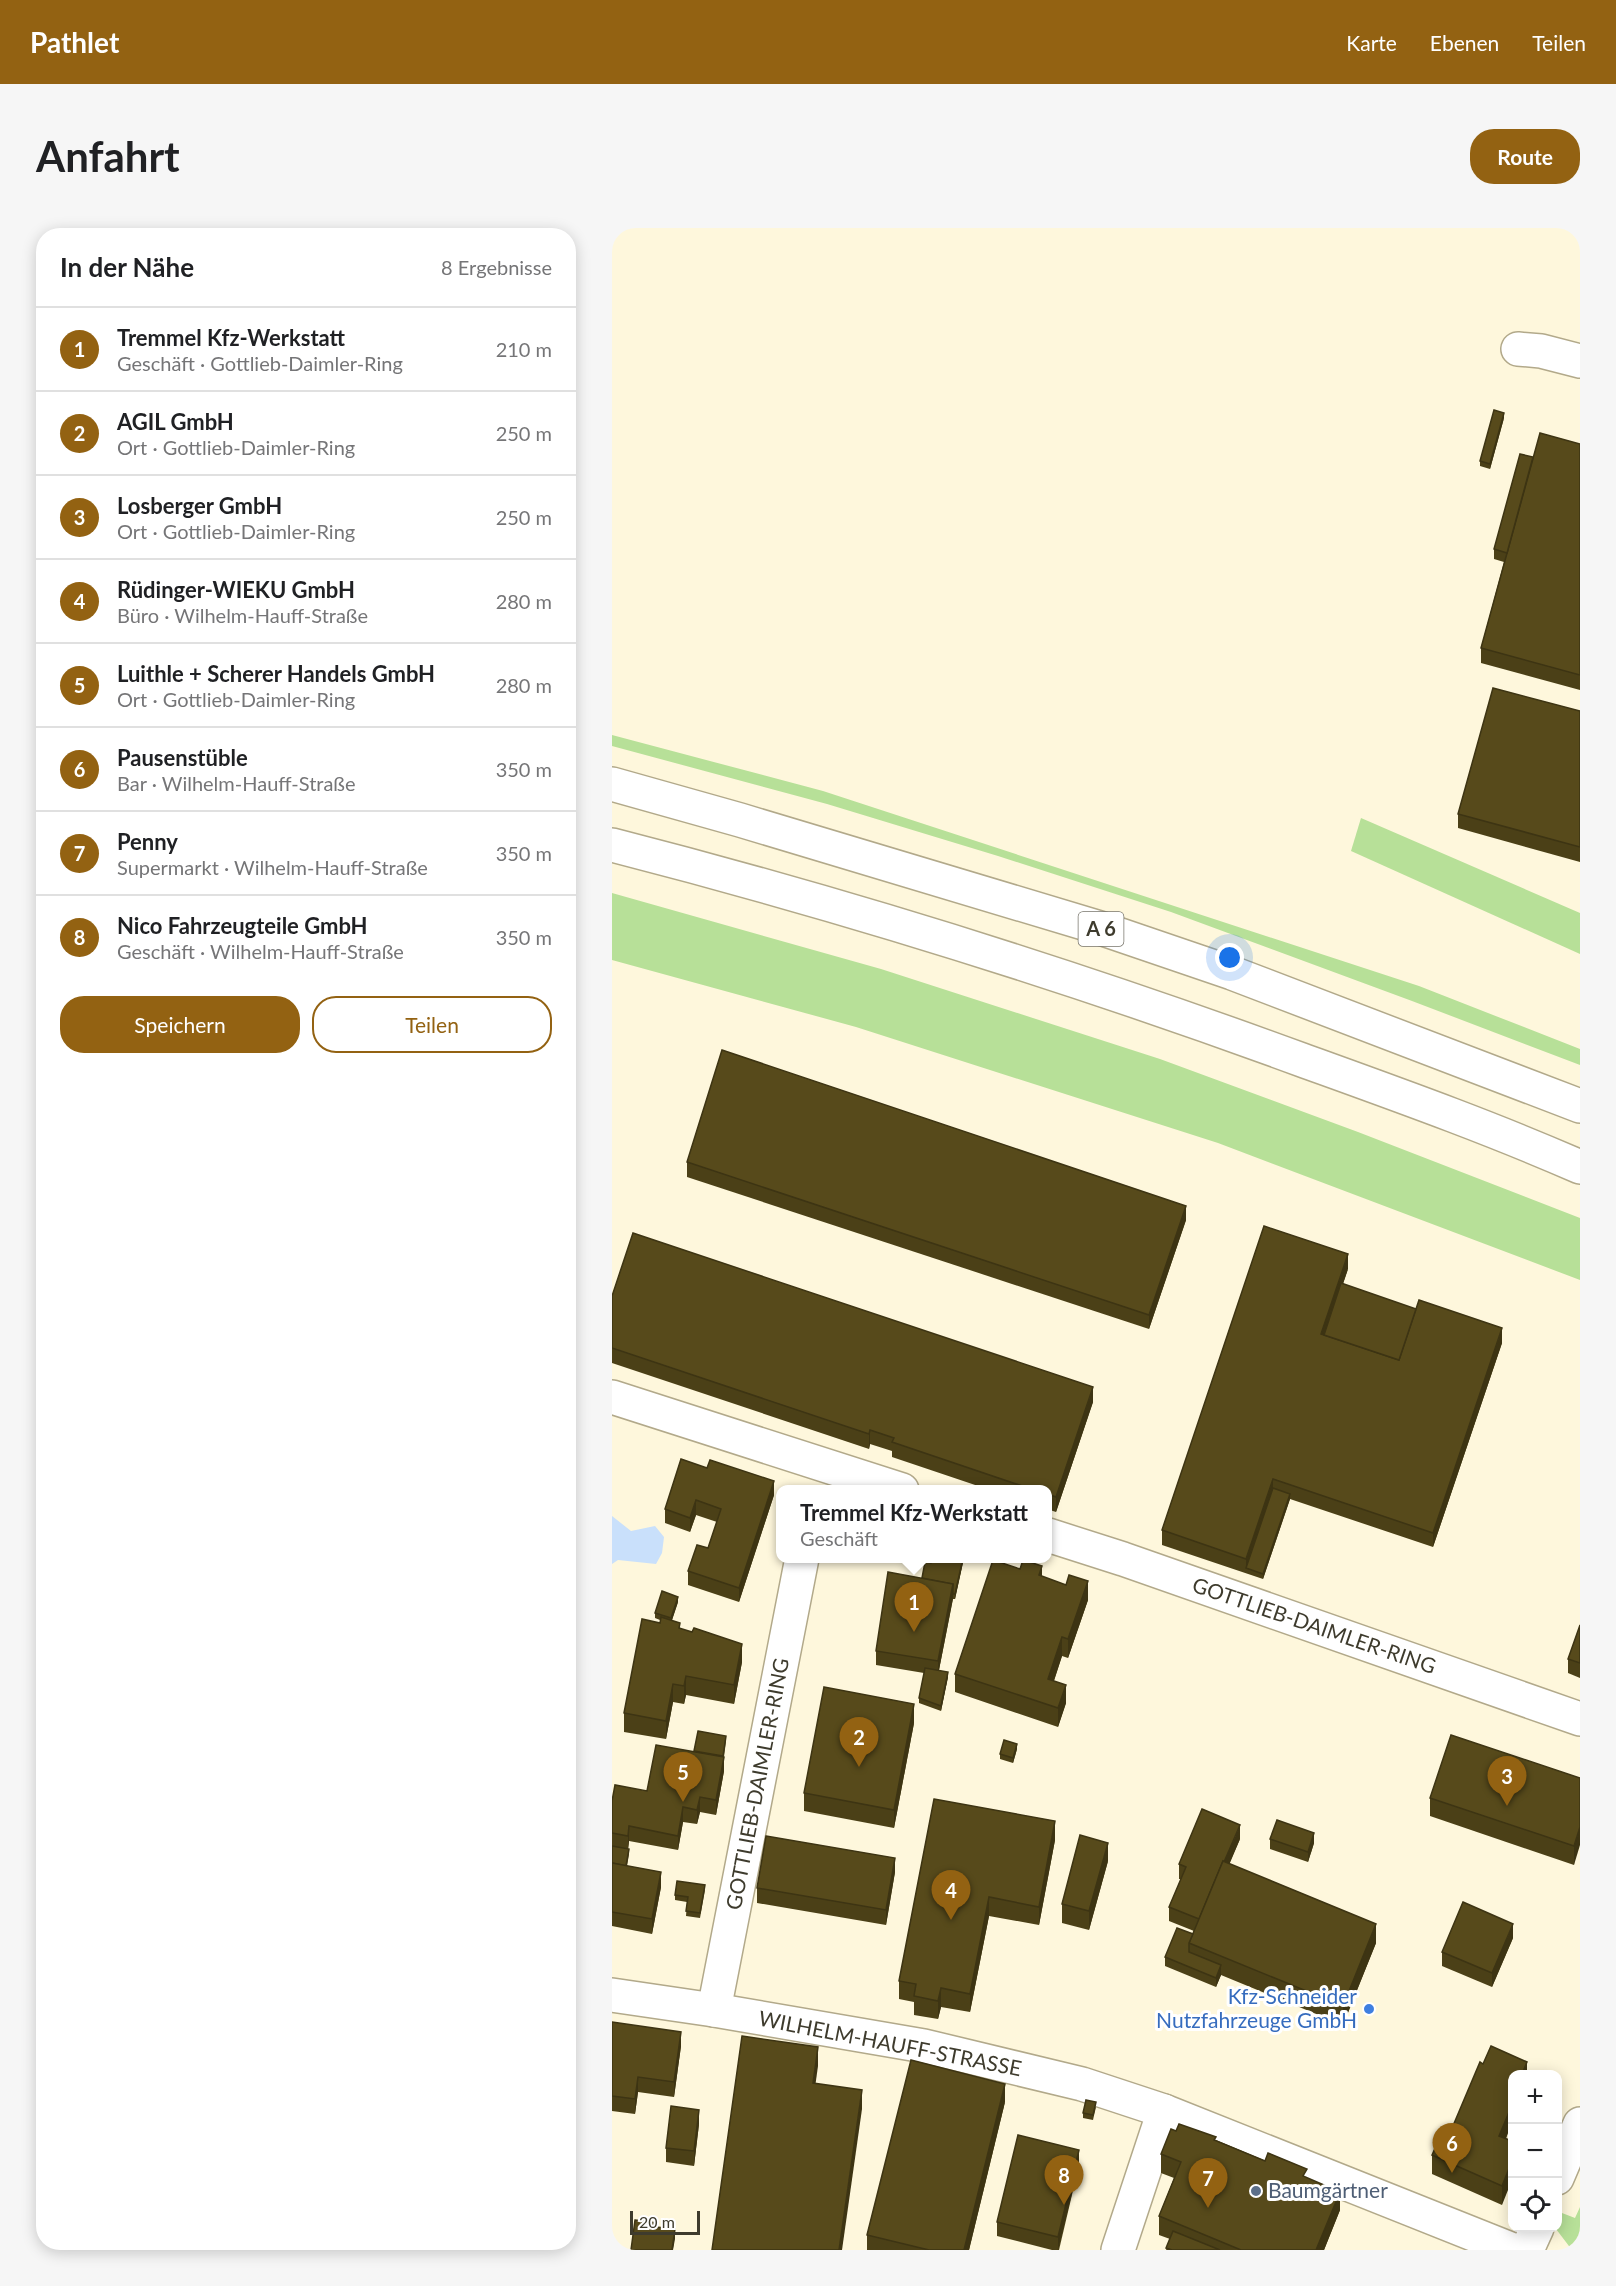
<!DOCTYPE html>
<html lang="de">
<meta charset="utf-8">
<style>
body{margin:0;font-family:Lato,sans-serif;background:#f6f6f6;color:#202124}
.controls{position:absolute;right:18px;bottom:18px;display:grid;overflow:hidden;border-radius:12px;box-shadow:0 3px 15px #0003}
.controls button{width:54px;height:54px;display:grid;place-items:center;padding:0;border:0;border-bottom:2px solid #e0e0e0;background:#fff;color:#202124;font:30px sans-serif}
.scale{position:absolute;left:18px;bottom:15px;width:70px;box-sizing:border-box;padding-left:6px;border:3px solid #3e3b2d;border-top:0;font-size:16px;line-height:21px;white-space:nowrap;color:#3e3b2d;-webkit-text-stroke:4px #fff;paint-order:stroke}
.you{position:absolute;left:618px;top:730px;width:21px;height:21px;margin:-15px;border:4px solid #fff;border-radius:50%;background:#1a73e8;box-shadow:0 0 0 9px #1a73e833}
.badge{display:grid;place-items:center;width:39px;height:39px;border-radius:50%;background:#936212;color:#fff;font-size:20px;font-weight:700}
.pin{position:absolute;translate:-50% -50px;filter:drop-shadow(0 2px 3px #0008)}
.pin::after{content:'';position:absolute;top:32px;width:21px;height:18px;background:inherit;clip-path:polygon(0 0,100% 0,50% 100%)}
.popup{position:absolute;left:164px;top:1257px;width:276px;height:78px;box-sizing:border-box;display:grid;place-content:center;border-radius:12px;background:#fff;filter:drop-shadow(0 2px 4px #0005);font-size:20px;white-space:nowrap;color:#757577}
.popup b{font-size:22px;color:#202124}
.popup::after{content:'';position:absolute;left:50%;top:100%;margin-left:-12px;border:12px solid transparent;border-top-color:#fff}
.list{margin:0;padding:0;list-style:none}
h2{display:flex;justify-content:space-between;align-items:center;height:78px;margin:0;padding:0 24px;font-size:26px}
h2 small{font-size:20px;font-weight:400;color:#757577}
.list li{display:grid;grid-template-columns:39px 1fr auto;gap:18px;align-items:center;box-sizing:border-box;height:84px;padding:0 24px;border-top:2px solid #e0e0e0}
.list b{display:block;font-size:22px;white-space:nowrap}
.list p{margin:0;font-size:20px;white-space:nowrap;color:#757577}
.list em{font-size:20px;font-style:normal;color:#757577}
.actions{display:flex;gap:12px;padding:18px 24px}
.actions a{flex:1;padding:14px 0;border:2px solid #936212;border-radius:24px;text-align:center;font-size:21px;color:#936212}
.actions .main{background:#936212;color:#fff}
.icon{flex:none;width:33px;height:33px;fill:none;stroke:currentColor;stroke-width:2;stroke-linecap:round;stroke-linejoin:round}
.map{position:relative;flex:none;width:968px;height:2022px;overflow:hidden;border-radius:24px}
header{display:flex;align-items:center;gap:36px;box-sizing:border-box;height:84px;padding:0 30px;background:#936212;color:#fff}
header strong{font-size:28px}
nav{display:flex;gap:33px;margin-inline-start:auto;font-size:21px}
.intro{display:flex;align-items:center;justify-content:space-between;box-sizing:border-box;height:144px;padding:0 36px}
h1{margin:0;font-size:42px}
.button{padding:15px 27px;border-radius:24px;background:#936212;color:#fff;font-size:21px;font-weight:700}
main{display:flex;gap:36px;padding:0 36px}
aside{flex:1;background:#fff;border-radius:24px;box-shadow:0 3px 15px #0003}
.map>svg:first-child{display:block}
.green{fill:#b7e098}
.water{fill:#c9e0fb}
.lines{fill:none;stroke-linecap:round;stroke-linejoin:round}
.minor-casing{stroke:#b2a98a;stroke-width:36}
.highway-casing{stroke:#b2a98a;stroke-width:36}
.minor{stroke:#fff;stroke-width:33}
.highway{stroke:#fff;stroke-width:33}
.wall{fill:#4b4017}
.shaded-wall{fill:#3d3413}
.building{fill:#574a1b;stroke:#3d3413;stroke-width:1.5}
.shop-dot{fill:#3f7fe0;stroke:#fff;stroke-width:2}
.service-dot{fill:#5c6f8a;stroke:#fff;stroke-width:2}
.labels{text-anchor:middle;stroke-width:6;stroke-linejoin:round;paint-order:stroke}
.shield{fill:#fff;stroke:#78766c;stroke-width:1.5}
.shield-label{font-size:20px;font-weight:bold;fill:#3e3b2d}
.street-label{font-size:21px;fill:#3e3b2d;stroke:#fff}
.shop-label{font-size:21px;fill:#366cbe;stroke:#fff;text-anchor:end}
.service-label{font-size:21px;fill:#4e5e75;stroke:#fff;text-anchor:start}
</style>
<header>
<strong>Pathlet</strong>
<nav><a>Karte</a><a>Ebenen</a><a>Teilen</a></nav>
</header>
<div class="intro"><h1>Anfahrt</h1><a class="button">Route</a></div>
<main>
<aside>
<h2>In der Nähe<small>8 Ergebnisse</small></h2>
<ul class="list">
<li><span class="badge">1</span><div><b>Tremmel Kfz-Werkstatt</b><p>Geschäft · Gottlieb-Daimler-Ring</p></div><em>210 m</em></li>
<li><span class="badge">2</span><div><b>AGIL GmbH</b><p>Ort · Gottlieb-Daimler-Ring</p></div><em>250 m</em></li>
<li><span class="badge">3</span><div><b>Losberger GmbH</b><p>Ort · Gottlieb-Daimler-Ring</p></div><em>250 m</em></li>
<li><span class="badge">4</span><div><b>Rüdinger-WIEKU GmbH</b><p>Büro · Wilhelm-Hauff-Straße</p></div><em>280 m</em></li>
<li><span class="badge">5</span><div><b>Luithle + Scherer Handels GmbH</b><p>Ort · Gottlieb-Daimler-Ring</p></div><em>280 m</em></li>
<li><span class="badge">6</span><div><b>Pausenstüble</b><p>Bar · Wilhelm-Hauff-Straße</p></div><em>350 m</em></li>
<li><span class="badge">7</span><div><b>Penny</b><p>Supermarkt · Wilhelm-Hauff-Straße</p></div><em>350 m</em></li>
<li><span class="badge">8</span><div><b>Nico Fahrzeugteile GmbH</b><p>Geschäft · Wilhelm-Hauff-Straße</p></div><em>350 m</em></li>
</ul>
<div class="actions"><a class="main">Speichern</a><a>Teilen</a></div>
</aside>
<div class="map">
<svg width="968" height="2022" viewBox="0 0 968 2022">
<rect width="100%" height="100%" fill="#fef7dc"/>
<g class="green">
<path d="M 0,507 L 211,563 L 807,758 L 968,821 L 968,837 L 800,773 L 559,684 L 386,628 L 215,576 L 0,518 Z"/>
<path d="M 749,590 L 968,685 L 968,726 L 739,623 Z"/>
<path d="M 0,665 L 269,741 L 548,831 L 746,904 L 968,990 L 968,1052 L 606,915 L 244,799 L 0,732 Z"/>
<path d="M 968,1979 L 968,2022 L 960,2022 L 944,2001 L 950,1985 L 963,1990 Z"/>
</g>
<path class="water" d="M 0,1288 L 19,1303 L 43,1298 L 52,1309 L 50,1325 L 44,1336 L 6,1332 L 0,1336 Z"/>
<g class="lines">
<defs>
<g id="minor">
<path d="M 906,121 L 929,123 L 968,133"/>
<path d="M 0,1169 L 290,1262"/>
<path d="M 436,1307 L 511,1331 L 968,1491"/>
<path d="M 0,1767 L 102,1782 L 312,1818 L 470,1856 L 552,1883 L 901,2022"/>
<path d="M 102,1782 L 190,1330"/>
<path d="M 945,1950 L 968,1896"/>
<path d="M 506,2022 L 552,1883"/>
<path d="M 915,2022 L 925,2000"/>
</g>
<g id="highway">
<path d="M 0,556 L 128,592 L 488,700 L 620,745 L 968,878"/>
<path d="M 0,617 C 234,677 464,749 690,832 C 784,866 877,899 968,939"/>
</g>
</defs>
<use href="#minor" class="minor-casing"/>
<use href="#highway" class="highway-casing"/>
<use href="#minor" class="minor"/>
<use href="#highway" class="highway"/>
</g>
<g class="wall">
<path d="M 892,190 L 878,241 L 868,238 L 868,233 Z"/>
<path d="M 968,216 L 968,462 L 869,435 L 869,420 L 892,334 L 882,331 L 882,321 L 921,229 Z"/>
<path d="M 968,483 L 968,634 L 846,600 L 846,586 Z"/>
<path d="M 75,934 L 574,992 L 537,1101 L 75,949 Z"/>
<path d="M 736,1041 L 731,1056 L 890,1115 L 821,1319 L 678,1271 L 651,1351 L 550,1317 L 550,1302 Z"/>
<path d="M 0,1068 L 481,1174 L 444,1284 L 435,1281 L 435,1262 L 378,1262 L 280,1229 L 280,1223 L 258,1216 L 257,1221 L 0,1135 Z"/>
<path d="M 69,1231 L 162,1267 L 127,1374 L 76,1357 L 76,1343 L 96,1320 L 105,1294 L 84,1287 L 78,1304 L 53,1295 L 53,1281 Z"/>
<path d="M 320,1330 L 352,1330 L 343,1371 L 341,1371 L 327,1442 L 336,1449 L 329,1483 L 307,1475 L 307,1470 L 312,1445 L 264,1437 L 264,1423 L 319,1335 Z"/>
<path d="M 430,1349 L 476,1372 L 456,1430 L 450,1428 L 442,1453 L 454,1475 L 446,1499 L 343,1464 L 343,1446 Z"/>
<path d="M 66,1374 L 60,1392 L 68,1400 L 130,1434 L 122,1476 L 74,1467 L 72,1476 L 61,1474 L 54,1511 L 12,1504 L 12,1485 L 48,1395 L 48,1392 L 43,1390 L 43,1385 Z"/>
<path d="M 968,1397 L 968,1450 L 956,1445 L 956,1431 Z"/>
<path d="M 302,1495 L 282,1600 L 192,1583 L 192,1565 Z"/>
<path d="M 114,1513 L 112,1529 L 112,1543 L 104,1587 L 88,1584 L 85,1596 L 71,1594 L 66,1622 L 17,1613 L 16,1621 L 17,1626 L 15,1638 L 49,1659 L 40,1706 L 0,1698 L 0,1573 L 35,1563 L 82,1524 Z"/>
<path d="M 405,1521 L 401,1535 L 388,1531 L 388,1526 Z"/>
<path d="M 968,1550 L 962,1637 L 818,1588 L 818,1570 Z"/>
<path d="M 322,1571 L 443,1612 L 427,1697 L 377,1688 L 358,1784 L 329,1779 L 326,1791 L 302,1787 L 302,1774 L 287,1771 L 287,1753 Z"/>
<path d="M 628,1611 L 617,1636 L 764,1715 L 731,1797 L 609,1747 L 604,1759 L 553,1738 L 553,1729 L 581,1706 L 582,1703 L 557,1693 L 557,1679 L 569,1651 L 567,1651 L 567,1636 Z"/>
<path d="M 658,1611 L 702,1615 L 696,1634 L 658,1621 Z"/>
<path d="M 496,1633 L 477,1702 L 450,1695 L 450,1676 Z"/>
<path d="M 283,1644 L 274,1697 L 145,1675 L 145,1660 Z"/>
<path d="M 93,1662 L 88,1690 L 74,1688 L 75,1674 L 63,1672 L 63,1667 Z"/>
<path d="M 901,1710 L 880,1759 L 830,1738 L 830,1724 Z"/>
<path d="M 0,1794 L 69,1818 L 62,1869 L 26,1864 L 23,1886 L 0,1883 Z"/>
<path d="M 871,1836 L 915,1846 L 894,1911 L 890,1977 L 820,1946 L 820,1927 L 835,1912 Z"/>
<path d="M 393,1874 L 357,2022 L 255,2022 L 255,2007 Z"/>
<path d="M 484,1879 L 481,1892 L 471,1890 L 471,1885 Z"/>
<path d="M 87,1896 L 82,1938 L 54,1934 L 54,1920 Z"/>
<path d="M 564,1903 L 604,1912 L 695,1950 L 728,1982 L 712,2022 L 554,2022 L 558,2011 L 547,2007 L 547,1988 L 562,1950 L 549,1945 L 549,1926 Z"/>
<path d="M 467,1937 L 447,2022 L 440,2022 L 385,2008 L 385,1994 Z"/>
</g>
<g class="shaded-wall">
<path d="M 892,185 L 892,190 L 878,241 L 878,236 Z"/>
<path d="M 574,978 L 574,992 L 537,1101 L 537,1087 Z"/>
<path d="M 736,1026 L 736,1041 L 710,1116 L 709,1106 Z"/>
<path d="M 890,1100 L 890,1115 L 821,1319 L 821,1305 Z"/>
<path d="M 481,1159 L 481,1174 L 444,1284 L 444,1269 Z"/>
<path d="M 258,1202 L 258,1216 L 257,1221 L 257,1206 Z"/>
<path d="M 661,1251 L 661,1265 L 634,1340 L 634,1331 Z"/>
<path d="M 162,1253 L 162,1267 L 127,1374 L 127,1360 Z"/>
<path d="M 678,1266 L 678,1271 L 651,1351 L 651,1346 Z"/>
<path d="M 84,1272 L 84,1287 L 78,1304 L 78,1290 Z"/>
<path d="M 351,1330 L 352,1330 L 343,1371 L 343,1366 Z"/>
<path d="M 430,1338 L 430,1357 L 427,1347 Z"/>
<path d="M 476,1353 L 476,1372 L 456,1430 L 456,1411 Z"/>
<path d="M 341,1356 L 341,1370 L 326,1447 L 326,1433 Z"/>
<path d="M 66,1369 L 66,1374 L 59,1395 L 59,1390 Z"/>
<path d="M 450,1409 L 450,1428 L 436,1470 L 436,1451 Z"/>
<path d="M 130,1416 L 130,1434 L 122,1476 L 122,1457 Z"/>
<path d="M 336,1444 L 336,1449 L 329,1483 L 329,1478 Z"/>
<path d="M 74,1448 L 74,1467 L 72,1476 L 72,1458 Z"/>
<path d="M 61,1456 L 61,1474 L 54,1511 L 54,1493 Z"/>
<path d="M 454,1457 L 454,1475 L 446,1499 L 446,1480 Z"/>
<path d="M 302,1476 L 302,1495 L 282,1600 L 282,1582 Z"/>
<path d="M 405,1516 L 405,1521 L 401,1535 L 401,1530 Z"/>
<path d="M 112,1529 L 112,1543 L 104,1587 L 104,1572 Z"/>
<path d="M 88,1569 L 88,1584 L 85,1596 L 85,1582 Z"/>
<path d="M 71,1579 L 71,1594 L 66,1622 L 66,1608 Z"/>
<path d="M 443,1593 L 443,1612 L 427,1697 L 427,1679 Z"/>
<path d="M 628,1597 L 628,1611 L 588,1706 L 588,1692 Z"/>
<path d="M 17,1598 L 17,1613 L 16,1622 L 16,1608 Z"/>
<path d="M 968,1599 L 968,1617 L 962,1637 L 962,1618 Z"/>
<path d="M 702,1605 L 702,1615 L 696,1634 L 696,1624 Z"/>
<path d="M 496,1615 L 496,1633 L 477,1702 L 477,1683 Z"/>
<path d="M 283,1630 L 283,1644 L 274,1697 L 274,1682 Z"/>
<path d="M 49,1644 L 49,1659 L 40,1706 L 40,1691 Z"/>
<path d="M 377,1669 L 377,1688 L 358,1784 L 358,1766 Z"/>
<path d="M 764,1696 L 764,1715 L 731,1797 L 731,1778 Z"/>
<path d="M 901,1696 L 901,1710 L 880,1759 L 880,1745 Z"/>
<path d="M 609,1737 L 609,1747 L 604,1759 L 604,1750 Z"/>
<path d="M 329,1760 L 329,1779 L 326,1791 L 326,1773 Z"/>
<path d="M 69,1804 L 69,1818 L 62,1869 L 62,1854 Z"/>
<path d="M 206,1819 L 206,1838 L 201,1874 L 201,1855 Z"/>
<path d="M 915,1834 L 915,1846 L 910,1846 Z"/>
<path d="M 26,1849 L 26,1864 L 23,1886 L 23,1871 Z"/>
<path d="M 393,1856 L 393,1874 L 357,2022 L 352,2022 Z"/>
<path d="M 250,1862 L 250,1881 L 230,2022 L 227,2022 Z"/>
<path d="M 900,1877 L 900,1895 L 887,1926 L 887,1908 Z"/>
<path d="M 87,1882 L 87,1896 L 82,1938 L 82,1923 Z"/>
<path d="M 467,1922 L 467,1937 L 446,2022 L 446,2009 Z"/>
<path d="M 900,1933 L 900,1952 L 890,1977 L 890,1958 Z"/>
<path d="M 728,1964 L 728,1982 L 712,2022 L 704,2022 Z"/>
<path d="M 63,2001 L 63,2011 L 61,2022 L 60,2022 Z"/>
</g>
<g class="building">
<path d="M 882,182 L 892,185 L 878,236 L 868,233 Z"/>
<path d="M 928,205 L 968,216 L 968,447 L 869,420 Z"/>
<path d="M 908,226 L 921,229 L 895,325 L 882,321 Z"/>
<path d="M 881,460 L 968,483 L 968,619 L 846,586 Z"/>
<path d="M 110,822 L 574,978 L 537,1087 L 75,934 Z"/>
<path d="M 652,998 L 736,1026 L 709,1106 L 787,1132 L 807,1072 L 890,1100 L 821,1305 L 661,1251 L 634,1331 L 550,1302 Z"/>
<path d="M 21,1005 L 481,1159 L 444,1269 L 435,1266 L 435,1262 L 422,1262 L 280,1214 L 282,1210 L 258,1202 L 257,1206 L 0,1120 L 0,1068 Z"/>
<path d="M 729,1055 L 804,1081 L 787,1132 L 712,1107 Z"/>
<path d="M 69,1231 L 95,1240 L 98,1232 L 162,1253 L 127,1360 L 76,1343 L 85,1317 L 96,1320 L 109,1281 L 84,1272 L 78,1290 L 53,1281 Z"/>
<path d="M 661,1260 L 678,1266 L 651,1346 L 634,1340 Z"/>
<path d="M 320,1330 L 351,1330 L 343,1366 L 341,1366 L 341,1356 L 310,1350 L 313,1334 L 319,1335 Z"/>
<path d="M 381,1332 L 408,1341 L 411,1332 L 430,1338 L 427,1347 L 454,1357 L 457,1347 L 476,1353 L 456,1411 L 450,1409 L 436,1451 L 454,1457 L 446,1480 L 343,1446 Z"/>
<path d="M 276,1344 L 341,1356 L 326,1433 L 264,1423 Z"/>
<path d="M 50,1363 L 66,1369 L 59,1390 L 43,1385 Z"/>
<path d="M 49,1389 L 68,1395 L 67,1400 L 80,1404 L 82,1400 L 130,1416 L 122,1457 L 74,1448 L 72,1458 L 61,1456 L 54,1493 L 12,1485 L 30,1391 L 48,1395 Z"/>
<path d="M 968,1397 L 968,1435 L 956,1431 Z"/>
<path d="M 313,1440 L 336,1444 L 329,1478 L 307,1470 Z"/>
<path d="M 212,1459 L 302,1476 L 282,1582 L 192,1565 Z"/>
<path d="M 86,1503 L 114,1508 L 111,1528 L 82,1523 Z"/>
<path d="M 839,1507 L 968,1550 L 968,1599 L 962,1618 L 818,1570 Z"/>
<path d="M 392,1512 L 405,1516 L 401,1530 L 388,1526 Z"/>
<path d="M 44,1517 L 112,1529 L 104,1572 L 88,1569 L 85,1582 L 71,1579 L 66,1608 L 17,1598 L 16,1608 L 0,1605 L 0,1573 L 3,1557 L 35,1563 Z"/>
<path d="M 322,1571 L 443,1593 L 427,1679 L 377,1669 L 358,1766 L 329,1760 L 326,1773 L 302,1768 L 304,1756 L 287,1753 Z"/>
<path d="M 590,1581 L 628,1597 L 612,1634 L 611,1633 L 587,1691 L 557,1679 L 574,1639 L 567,1636 Z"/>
<path d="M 665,1592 L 702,1605 L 696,1624 L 658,1611 Z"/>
<path d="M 468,1607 L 496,1615 L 477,1683 L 450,1676 Z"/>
<path d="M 154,1608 L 283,1630 L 274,1682 L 145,1660 Z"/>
<path d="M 0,1618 L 17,1621 L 14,1638 L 0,1635 Z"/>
<path d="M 611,1633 L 764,1696 L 731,1778 L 577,1715 Z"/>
<path d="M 0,1635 L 49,1644 L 40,1691 L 0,1684 Z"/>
<path d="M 65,1653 L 93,1657 L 88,1685 L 74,1683 L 76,1669 L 63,1667 Z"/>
<path d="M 851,1674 L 901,1696 L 880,1745 L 830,1724 Z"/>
<path d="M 565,1700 L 581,1706 L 577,1715 L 577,1724 L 609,1737 L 604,1750 L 553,1729 Z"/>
<path d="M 0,1794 L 69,1804 L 62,1854 L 26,1849 L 23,1871 L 0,1868 Z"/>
<path d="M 130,1808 L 206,1819 L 201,1855 L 250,1862 L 227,2022 L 100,2022 Z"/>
<path d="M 879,1818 L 915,1834 L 910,1846 L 900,1846 L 900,1877 L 887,1908 L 900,1913 L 900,1933 L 890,1958 L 820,1927 L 828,1909 L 835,1912 L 868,1834 L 871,1836 Z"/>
<path d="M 299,1832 L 393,1856 L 352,2022 L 317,2022 L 255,2007 Z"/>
<path d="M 474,1872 L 484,1874 L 481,1887 L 471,1885 Z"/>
<path d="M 59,1878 L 87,1882 L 82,1923 L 54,1920 Z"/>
<path d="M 567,1896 L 604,1909 L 602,1912 L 653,1933 L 656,1925 L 695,1941 L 691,1948 L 728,1964 L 704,2022 L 629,2022 L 547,1988 L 569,1934 L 549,1926 L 559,1901 L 564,1903 Z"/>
<path d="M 406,1907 L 467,1922 L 446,2009 L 385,1994 Z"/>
<path d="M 23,1992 L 45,1995 L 44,1999 L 63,2001 L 60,2022 L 19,2022 Z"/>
<path d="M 561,2003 L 608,2022 L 560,2022 L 554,2020 Z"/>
</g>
<circle class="shop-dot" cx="757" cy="1781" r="6"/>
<circle class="service-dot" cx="644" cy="1963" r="6"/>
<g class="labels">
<rect class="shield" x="466.5" y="684" width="45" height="34" rx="4.5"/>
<g class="shield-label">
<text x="489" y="708">A 6</text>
</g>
<g class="street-label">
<text transform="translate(702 1398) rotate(19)" y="7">GOTTLIEB-DAIMLER-RING</text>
<text transform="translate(146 1556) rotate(-79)" y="7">GOTTLIEB-DAIMLER-RING</text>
<text transform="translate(278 1816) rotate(11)" y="7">WILHELM-HAUFF-STRASSE</text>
</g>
<g class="shop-label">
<text x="745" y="1776">Kfz-Schneider<tspan x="745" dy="24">Nutzfahrzeuge GmbH</tspan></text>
</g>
<g class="service-label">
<text x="656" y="1970">Baumgärtner</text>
</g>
</g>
</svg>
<div class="controls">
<button>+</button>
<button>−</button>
<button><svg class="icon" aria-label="locate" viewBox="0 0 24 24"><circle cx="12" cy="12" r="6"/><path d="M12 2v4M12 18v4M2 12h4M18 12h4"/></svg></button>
</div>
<div class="scale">20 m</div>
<div class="you"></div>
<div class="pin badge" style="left:302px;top:1404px">1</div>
<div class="popup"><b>Tremmel Kfz-Werkstatt</b>Geschäft</div>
<div class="pin badge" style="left:247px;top:1539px">2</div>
<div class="pin badge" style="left:895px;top:1578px">3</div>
<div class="pin badge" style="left:339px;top:1692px">4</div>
<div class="pin badge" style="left:71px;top:1574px">5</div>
<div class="pin badge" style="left:840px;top:1945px">6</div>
<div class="pin badge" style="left:596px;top:1980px">7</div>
<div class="pin badge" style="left:452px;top:1977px">8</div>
</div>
</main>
